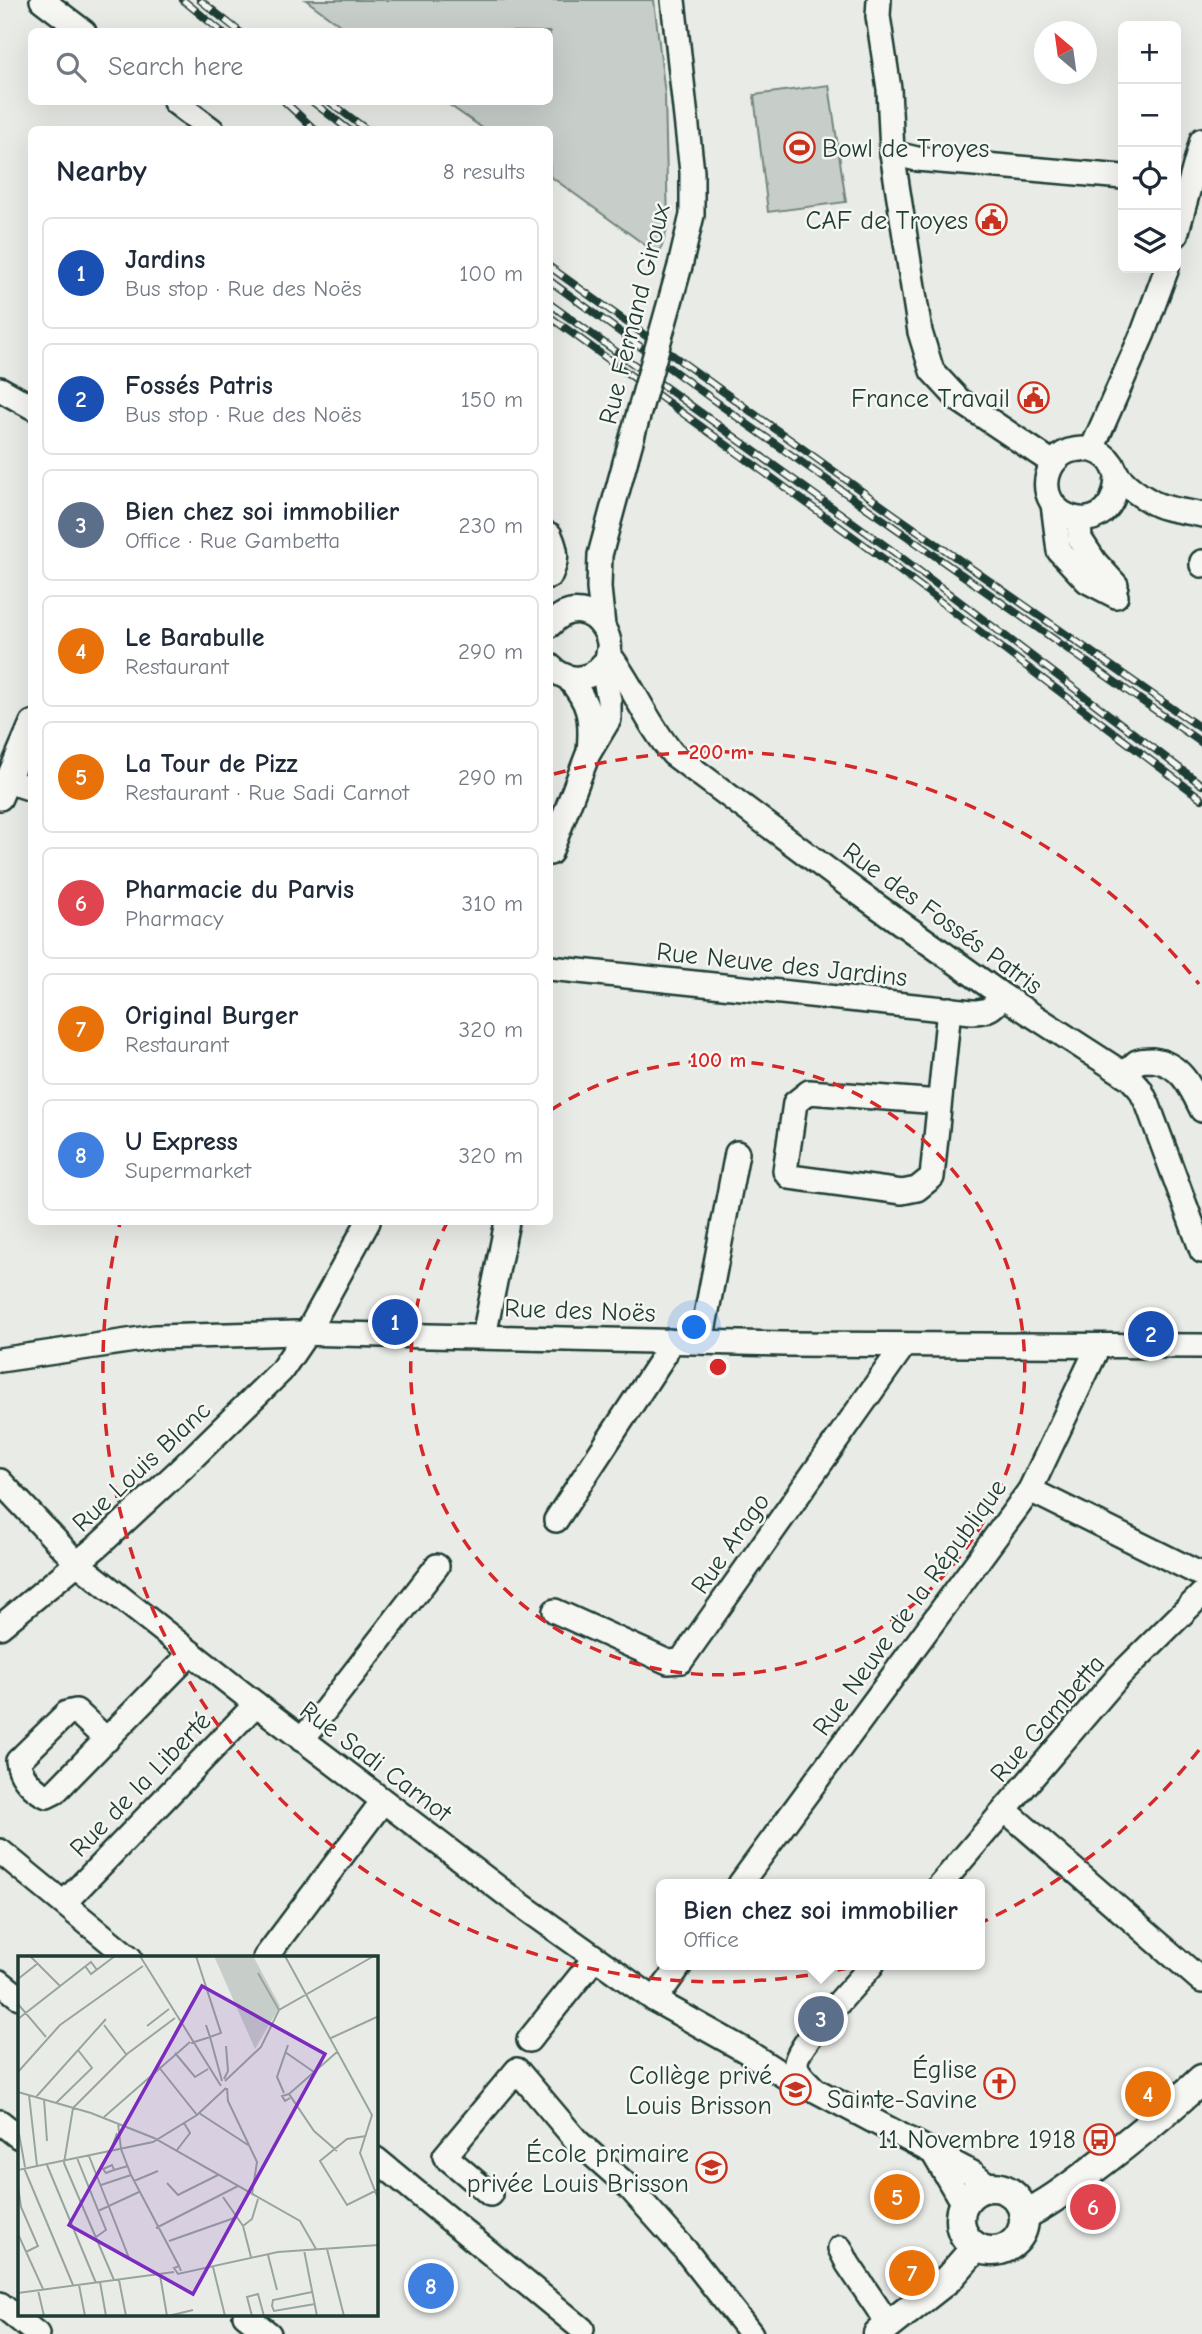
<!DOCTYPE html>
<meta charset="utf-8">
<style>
body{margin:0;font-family:"Comic Neue",sans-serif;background:#f2f2f3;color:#1f2937}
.controls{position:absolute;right:21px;top:21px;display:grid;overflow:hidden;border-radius:10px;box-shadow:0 7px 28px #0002}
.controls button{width:63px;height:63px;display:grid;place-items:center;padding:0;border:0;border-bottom:2px solid #e0e1e3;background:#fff;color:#1f2937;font:35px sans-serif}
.compass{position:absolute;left:1034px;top:21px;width:63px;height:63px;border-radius:50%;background:#fff;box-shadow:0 7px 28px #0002;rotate:331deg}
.you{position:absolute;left:695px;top:1328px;width:24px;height:24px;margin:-18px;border:5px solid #fff;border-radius:50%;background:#1a73e8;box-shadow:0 0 0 10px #1a73e833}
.badge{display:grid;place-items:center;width:46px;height:46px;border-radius:50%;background:#2563eb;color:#fff;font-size:23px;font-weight:700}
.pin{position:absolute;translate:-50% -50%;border:4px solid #fff;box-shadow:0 2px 7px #0006}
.popup{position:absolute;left:656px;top:1879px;width:329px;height:91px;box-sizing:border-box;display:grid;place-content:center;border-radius:10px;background:#fff;filter:drop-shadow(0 2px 5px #0005);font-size:23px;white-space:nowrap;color:#747a83}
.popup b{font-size:26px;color:#1f2937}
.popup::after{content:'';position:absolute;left:50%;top:100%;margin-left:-14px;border:14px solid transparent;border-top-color:#fff}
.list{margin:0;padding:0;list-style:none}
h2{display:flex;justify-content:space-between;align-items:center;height:91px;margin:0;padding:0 28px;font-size:30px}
h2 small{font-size:23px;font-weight:400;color:#747a83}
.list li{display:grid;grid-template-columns:46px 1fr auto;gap:21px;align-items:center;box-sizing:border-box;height:112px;margin:0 14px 14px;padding:0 14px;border:2px solid #e0e1e3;border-radius:10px}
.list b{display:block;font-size:26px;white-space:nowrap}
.list p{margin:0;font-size:23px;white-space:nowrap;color:#747a83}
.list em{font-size:23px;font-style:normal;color:#747a83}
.icon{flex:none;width:38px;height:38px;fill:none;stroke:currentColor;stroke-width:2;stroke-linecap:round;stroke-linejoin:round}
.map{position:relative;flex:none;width:1202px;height:2334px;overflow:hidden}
.search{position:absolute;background:#fff;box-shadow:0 7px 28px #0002;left:28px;top:28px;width:525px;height:77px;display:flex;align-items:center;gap:18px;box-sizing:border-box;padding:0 24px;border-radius:10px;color:#747a83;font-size:26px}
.panel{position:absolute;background:#fff;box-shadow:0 7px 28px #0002;left:28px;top:126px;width:525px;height:1099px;border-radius:10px}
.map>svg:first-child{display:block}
.green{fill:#c7cec9;stroke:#73867e;stroke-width:2}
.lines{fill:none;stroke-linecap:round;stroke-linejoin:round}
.minor-casing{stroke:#1f3d34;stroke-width:28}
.major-casing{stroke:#1f3d34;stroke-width:33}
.minor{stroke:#f6f6f2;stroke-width:23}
.major{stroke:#f6f6f2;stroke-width:28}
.rail-casing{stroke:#1f3d34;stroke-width:8}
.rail{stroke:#f6f6f2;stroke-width:5;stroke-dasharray:16;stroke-linecap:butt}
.minor-bridge-casing{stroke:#1f3d34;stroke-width:28;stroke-linecap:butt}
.minor-bridge{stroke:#f6f6f2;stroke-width:23}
.ring{fill:none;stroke:#d62828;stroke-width:3.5;stroke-dasharray:12 9}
.labels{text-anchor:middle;stroke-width:5;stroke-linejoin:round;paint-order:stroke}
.poi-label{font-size:26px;fill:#1f3d34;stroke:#f6f6f2;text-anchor:end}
.street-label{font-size:26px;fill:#1f3d34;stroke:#f6f6f2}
.inset-road{fill:none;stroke:#98a59f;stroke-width:2}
.view{fill:#7b2cbf;fill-opacity:0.15;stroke:#7b2cbf;stroke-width:3.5}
.inset-edge{fill:none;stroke:#1f3d34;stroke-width:3.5}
.centre{fill:#d62828;stroke:#f6f6f2;stroke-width:3.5}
.ring-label{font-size:21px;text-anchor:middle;font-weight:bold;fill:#d62828;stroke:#f6f6f2;stroke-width:5;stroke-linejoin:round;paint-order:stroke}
</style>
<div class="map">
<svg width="1202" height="2334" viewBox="0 0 1202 2334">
<rect width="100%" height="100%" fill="#e9ebe7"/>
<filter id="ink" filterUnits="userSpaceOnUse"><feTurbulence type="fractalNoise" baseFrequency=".0143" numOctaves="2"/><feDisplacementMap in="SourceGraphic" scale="14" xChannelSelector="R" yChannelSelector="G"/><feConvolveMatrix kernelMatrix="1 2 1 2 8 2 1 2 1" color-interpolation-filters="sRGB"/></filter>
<g filter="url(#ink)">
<g class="green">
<path d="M 306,0 L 654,0 L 665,95 L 668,226 L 659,255 L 550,176 L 550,130 L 484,129 L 445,102 L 550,102 L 550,32 L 348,31 Z"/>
<path d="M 829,85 L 846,202 L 768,212 L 754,95 Z"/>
</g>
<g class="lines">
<defs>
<g id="minor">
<path d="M 42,0 L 84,32"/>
<path d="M 673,0 L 692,172 L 692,215 L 680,266"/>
<path d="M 879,0 L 878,16 L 889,89 L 892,153 L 920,332 L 932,371 L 959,400 L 1053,463"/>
<path d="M 175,102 L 212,130"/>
<path d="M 892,153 L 917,159 L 1123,177"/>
<path d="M 1176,235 L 1202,140"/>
<path d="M 0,389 L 32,407"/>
<path d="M 1092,449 L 1143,333 L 1167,268"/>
<path d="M 1117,476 C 1115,548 1029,519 1050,469 C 1054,461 1061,454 1069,451 C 1085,446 1103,450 1112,464 C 1115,469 1116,474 1120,478 C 1129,488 1139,495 1150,501 C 1164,510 1186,511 1202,515"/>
<path d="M 1053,504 L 1059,551 L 1087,581 L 1116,596"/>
<path d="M 1079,520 L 1080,539 L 1095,562 L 1116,585"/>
<path d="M 550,535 C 557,551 558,559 550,576"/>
<path d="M 1202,562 L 1202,565"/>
<path d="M 550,625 C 591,580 640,661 584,677 C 570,681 559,675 550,666"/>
<path d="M 603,626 L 599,588 L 600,555 L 626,459"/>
<path d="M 608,653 C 633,685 647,724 673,754 L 856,891 L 1003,996 L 1130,1078 L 1140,1089 L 1148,1105 L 1202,1251"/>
<path d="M 568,678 C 590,703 592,718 589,752"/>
<path d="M 7,781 L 32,789"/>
<path d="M 0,798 L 32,723"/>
<path d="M 550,853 L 588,754 L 609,719 L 609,700 L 602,665"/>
<path d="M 550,968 L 972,1012 C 988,1012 993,1008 1003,996"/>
<path d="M 1124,1074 C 1128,1071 1133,1065 1137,1062 C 1141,1060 1148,1060 1153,1060 C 1181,1064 1191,1087 1202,1110"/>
<path d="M 939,1102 L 809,1092 L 795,1103 L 785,1171 L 790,1177 L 902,1192 L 917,1189 L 932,1177 L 949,1009"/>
<path d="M 484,1336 L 507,1222"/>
<path d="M 701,1342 L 737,1153"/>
<path d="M 0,1360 L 155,1337 L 296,1333 L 784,1344 L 1202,1346"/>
<path d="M 0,1481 L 77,1563 L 256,1704 L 510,1897 L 655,2000 L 746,2051 L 803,2088 L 815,2090 L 974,2174 L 990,2187"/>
<path d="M 1030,1490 L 1202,1575"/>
<path d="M 556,1520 L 665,1354 L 669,1341"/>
<path d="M 555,1611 L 668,1662 L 681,1661 L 904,1345"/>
<path d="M 0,1627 L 99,1545 L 182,1468 L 281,1371 L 307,1333 L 368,1222"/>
<path d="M 107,1740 L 76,1711 L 67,1713 L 18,1761 C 20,1776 33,1790 47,1796 L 55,1792 L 191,1653"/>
<path d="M 302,1740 L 437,1566"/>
<path d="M 1005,1810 L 1202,1981"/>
<path d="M 0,1851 L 130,1958"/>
<path d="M 740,1884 L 1030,1490 L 1098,1347"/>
<path d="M 941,1884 L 1118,1677 L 1202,1594"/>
<path d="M 64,1903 L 256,1704"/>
<path d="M 265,1958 L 383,1801"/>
<path d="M 0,1982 L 19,1997"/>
<path d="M 655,2000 L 680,1965"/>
<path d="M 529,2040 L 595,1958"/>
<path d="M 814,2089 C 808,2082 796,2073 796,2063 C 796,2046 859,1981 872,1965"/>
<path d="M 0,2122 L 19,2137"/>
<path d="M 935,2156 L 963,2204"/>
<path d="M 376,2159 L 582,2329"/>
<path d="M 490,2194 L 445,2156 L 517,2070 L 577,2141 L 629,2187 L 686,2251 L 751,2334"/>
<path d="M 840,2248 L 848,2264 L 889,2325"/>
<path d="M 0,2304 L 37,2334"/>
<path d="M 245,2315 L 269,2334"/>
</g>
<g id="major">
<circle cx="992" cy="2219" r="32"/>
<path d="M 1024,2215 C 1047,2204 1068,2188 1088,2173 C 1128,2143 1166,2113 1202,2079"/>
<path d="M 878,2334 L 949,2278 L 976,2247"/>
</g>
</defs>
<use href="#minor" class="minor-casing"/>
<use href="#major" class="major-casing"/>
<use href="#minor" class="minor"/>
<use href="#major" class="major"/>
<defs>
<g id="rail">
<path d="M 183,0 L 222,32"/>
<path d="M 200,0 L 240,32"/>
<path d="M 285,102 L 315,130"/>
<path d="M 313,102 L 349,130"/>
<path d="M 330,102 L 367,130"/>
<path d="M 550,267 L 895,515 L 1202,729"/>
<path d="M 550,281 L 737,417 L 1202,743"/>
<path d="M 550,304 L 894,552 L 1202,785"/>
<path d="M 550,317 L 888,562 L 1202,799"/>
</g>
</defs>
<use href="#rail" class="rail-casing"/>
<use href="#rail" class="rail"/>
<defs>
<path id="minor-bridge" d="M 626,459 L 680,266"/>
</defs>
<use href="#minor-bridge" class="minor-bridge-casing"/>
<use href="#minor-bridge" class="minor-bridge"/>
</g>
</g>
<g class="ring">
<path d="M551 1110A307 307 0 1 1 447 1223"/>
<path d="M1199 1750A615 615 0 0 1 120 1223M554 774A615 615 0 0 1 1199 984"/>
</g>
<defs>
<symbol id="stadium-ring" viewBox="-11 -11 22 22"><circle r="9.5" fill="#f6f6f2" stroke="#c8321e" stroke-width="1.5"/><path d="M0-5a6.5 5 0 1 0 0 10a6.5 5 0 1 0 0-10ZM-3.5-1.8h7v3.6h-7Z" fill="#c8321e"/></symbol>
<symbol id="civic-ring" viewBox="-11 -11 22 22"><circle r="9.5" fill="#f6f6f2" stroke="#c8321e" stroke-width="1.5"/><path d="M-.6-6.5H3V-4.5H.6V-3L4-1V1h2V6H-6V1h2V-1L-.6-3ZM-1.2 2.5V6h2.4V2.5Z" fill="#c8321e"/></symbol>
<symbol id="church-ring" viewBox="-11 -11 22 22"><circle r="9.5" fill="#f6f6f2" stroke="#c8321e" stroke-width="1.5"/><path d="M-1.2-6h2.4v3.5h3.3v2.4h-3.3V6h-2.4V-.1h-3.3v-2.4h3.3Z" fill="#c8321e"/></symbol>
<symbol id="school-ring" viewBox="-11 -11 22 22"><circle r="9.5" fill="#f6f6f2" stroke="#c8321e" stroke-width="1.5"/><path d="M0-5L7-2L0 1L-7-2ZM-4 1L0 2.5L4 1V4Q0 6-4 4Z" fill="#c8321e"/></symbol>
<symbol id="bus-ring" viewBox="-11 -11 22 22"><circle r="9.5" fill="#f6f6f2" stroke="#c8321e" stroke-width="1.5"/><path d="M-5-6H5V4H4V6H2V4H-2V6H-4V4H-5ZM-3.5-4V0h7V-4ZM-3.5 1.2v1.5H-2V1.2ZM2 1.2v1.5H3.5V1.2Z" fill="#c8321e"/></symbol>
</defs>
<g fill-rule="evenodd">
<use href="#stadium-ring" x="782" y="130" width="35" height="35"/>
<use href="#civic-ring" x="974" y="202" width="35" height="35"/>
<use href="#civic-ring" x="1016" y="380" width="35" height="35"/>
<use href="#church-ring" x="982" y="2066" width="35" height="35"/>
<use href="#school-ring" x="778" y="2072" width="35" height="35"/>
<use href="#bus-ring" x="1082" y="2122" width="35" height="35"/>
<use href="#school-ring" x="694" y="2150" width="35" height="35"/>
</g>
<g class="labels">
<g class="poi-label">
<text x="822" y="157" text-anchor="start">Bowl de Troyes</text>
<text x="968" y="229">CAF de Troyes</text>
<text x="1010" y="407">France Travail</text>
<text x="977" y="2078">Église<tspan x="977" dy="30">Sainte-Savine</tspan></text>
<text x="772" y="2084">Collège privé<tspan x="772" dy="30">Louis Brisson</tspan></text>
<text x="1076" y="2148">11 Novembre 1918</text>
<text x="689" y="2162">École primaire<tspan x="689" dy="30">privée Louis Brisson</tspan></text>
</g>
<g class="street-label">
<text transform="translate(634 314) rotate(-76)" y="9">Rue Fernand Giroux</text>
<text transform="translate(943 918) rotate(36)" y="9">Rue des Fossés Patris</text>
<text transform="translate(782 964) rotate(6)" y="9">Rue Neuve des Jardins</text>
<text transform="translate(580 1310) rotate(2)" y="9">Rue des Noës</text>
<text transform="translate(141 1466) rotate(-43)" y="9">Rue Louis Blanc</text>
<text transform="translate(730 1543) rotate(-55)" y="9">Rue Arago</text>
<text transform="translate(909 1607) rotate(-54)" y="9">Rue Neuve de la République</text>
<text transform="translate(1047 1718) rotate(-49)" y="9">Rue Gambetta</text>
<text transform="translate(376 1761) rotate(37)" y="9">Rue Sadi Carnot</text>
<text transform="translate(140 1784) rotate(-46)" y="9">Rue de la Liberté</text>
</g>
</g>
<g transform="translate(18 1956)">
<rect width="360" height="360" fill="#e9ebe7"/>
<path d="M 196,0 L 235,0 L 262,50 L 237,93 Z" fill="#c7cec9"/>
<path class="inset-road" d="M 12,0 L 42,30M 122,0 L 203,130M 178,0 L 203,77 L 192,81 L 188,69M 267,0 L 354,159 L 342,197 L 361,245M 67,10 L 73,18 L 97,0M 240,17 L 261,54M 0,23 L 19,8M 0,48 L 28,81M 0,63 L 73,6 L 79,14M 86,69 L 108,98M 129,70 L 151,53M 313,82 L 361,60M 173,87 L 192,81 L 204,125M 267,96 L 296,116M 157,97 L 177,121 L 190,113M 140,110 L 179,159M 0,116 L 42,69 L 125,10M 206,123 L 210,115 L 208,90M 207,125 L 243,91 L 261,54 L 356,0M 209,132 L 210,145 L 239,206 L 234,238M 0,136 L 73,157 L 136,182 L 282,265 L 298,293M 266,137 L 259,121 L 270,89M 271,138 L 319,96M 11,139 L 19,210M 18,141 L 88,63M 272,142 L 267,145 L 264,140 L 271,138 L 296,175 L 319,195M 26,143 L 29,185M 38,147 L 74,112 L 60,94M 181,157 L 230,189M 86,161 L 172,86M 100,167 L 103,193 L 113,219 L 161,310M 0,172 L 7,211M 348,180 L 329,183 L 302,205 L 329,249 L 361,233M 159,194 L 172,177 L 166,167M 92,197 L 99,177M 71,200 L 111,302M 59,202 L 88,274 L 78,281M 29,209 L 78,327M 6,212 L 55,329M 0,214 L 135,186 L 179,159 L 208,132M 96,214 L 94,209 L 85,213 L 88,217 L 96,214 L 110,210M 116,225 L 140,215M 149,227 L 160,239 L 200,219M 83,229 L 113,219M 0,230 L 3,251 L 20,290 L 8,296M 205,241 L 225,270 L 233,301M 80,255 L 121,236M 225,270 L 234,263 L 240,243M 138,272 L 220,230M 0,278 L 25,333M 151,285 L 219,261M 309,293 L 326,360M 286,294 L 299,360M 250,299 L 259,334M 195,311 L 207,360M 163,315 L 161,310 L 156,312 L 160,318 L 260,296 L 361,289M 142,319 L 149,360M 96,324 L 46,207 L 55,152 L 109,98 L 157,62M 101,324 L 108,360M 82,326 L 88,360M 61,329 L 67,360M 20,334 L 26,360M 294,336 L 255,344 L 254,350 L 256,355 L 297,348M 0,337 L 156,316M 150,360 L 175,354M 234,360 L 229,341 L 240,338 L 246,360"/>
<path class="view" d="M 184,30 L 307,98 L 175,338 L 51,269 Z"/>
<rect width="360" height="360" class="inset-edge"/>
</g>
<circle cx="718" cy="1367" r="10" class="centre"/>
<g class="ring-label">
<text x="718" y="759">200 m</text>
<text x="718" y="1067">100 m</text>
</g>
</svg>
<div class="controls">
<button>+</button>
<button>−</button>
<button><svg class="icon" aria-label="locate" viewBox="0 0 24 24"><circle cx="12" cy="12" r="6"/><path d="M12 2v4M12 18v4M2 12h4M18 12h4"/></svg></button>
<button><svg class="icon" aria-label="layers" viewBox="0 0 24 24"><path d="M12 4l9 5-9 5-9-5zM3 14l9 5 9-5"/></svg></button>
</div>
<svg class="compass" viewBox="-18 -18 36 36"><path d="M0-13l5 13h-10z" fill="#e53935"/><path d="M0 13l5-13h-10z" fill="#747a83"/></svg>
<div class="you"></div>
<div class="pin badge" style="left:395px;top:1322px;background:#1a4fb4">1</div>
<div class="pin badge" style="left:1151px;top:1334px;background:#1a4fb4">2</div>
<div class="pin badge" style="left:821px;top:2019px;background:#5c6f8a">3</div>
<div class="popup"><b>Bien chez soi immobilier</b>Office</div>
<div class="pin badge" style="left:1148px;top:2094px;background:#e8710a">4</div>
<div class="pin badge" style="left:897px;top:2197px;background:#e8710a">5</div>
<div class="pin badge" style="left:1093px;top:2207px;background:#e0444e">6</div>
<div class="pin badge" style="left:912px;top:2273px;background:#e8710a">7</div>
<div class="pin badge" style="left:431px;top:2286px;background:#3f7fe0">8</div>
<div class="search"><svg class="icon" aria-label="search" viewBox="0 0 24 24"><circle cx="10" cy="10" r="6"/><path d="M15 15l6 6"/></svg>Search here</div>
<section class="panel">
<h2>Nearby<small>8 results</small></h2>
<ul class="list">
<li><span class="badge" style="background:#1a4fb4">1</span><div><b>Jardins</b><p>Bus stop · Rue des Noës</p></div><em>100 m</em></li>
<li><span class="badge" style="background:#1a4fb4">2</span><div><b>Fossés Patris</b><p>Bus stop · Rue des Noës</p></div><em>150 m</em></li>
<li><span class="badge" style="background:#5c6f8a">3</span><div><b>Bien chez soi immobilier</b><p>Office · Rue Gambetta</p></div><em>230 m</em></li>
<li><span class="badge" style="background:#e8710a">4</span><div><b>Le Barabulle</b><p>Restaurant</p></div><em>290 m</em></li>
<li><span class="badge" style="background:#e8710a">5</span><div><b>La Tour de Pizz</b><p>Restaurant · Rue Sadi Carnot</p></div><em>290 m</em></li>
<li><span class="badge" style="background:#e0444e">6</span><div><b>Pharmacie du Parvis</b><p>Pharmacy</p></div><em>310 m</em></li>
<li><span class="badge" style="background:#e8710a">7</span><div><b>Original Burger</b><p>Restaurant</p></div><em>320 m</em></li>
<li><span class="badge" style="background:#3f7fe0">8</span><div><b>U Express</b><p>Supermarket</p></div><em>320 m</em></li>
</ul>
</section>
</div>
